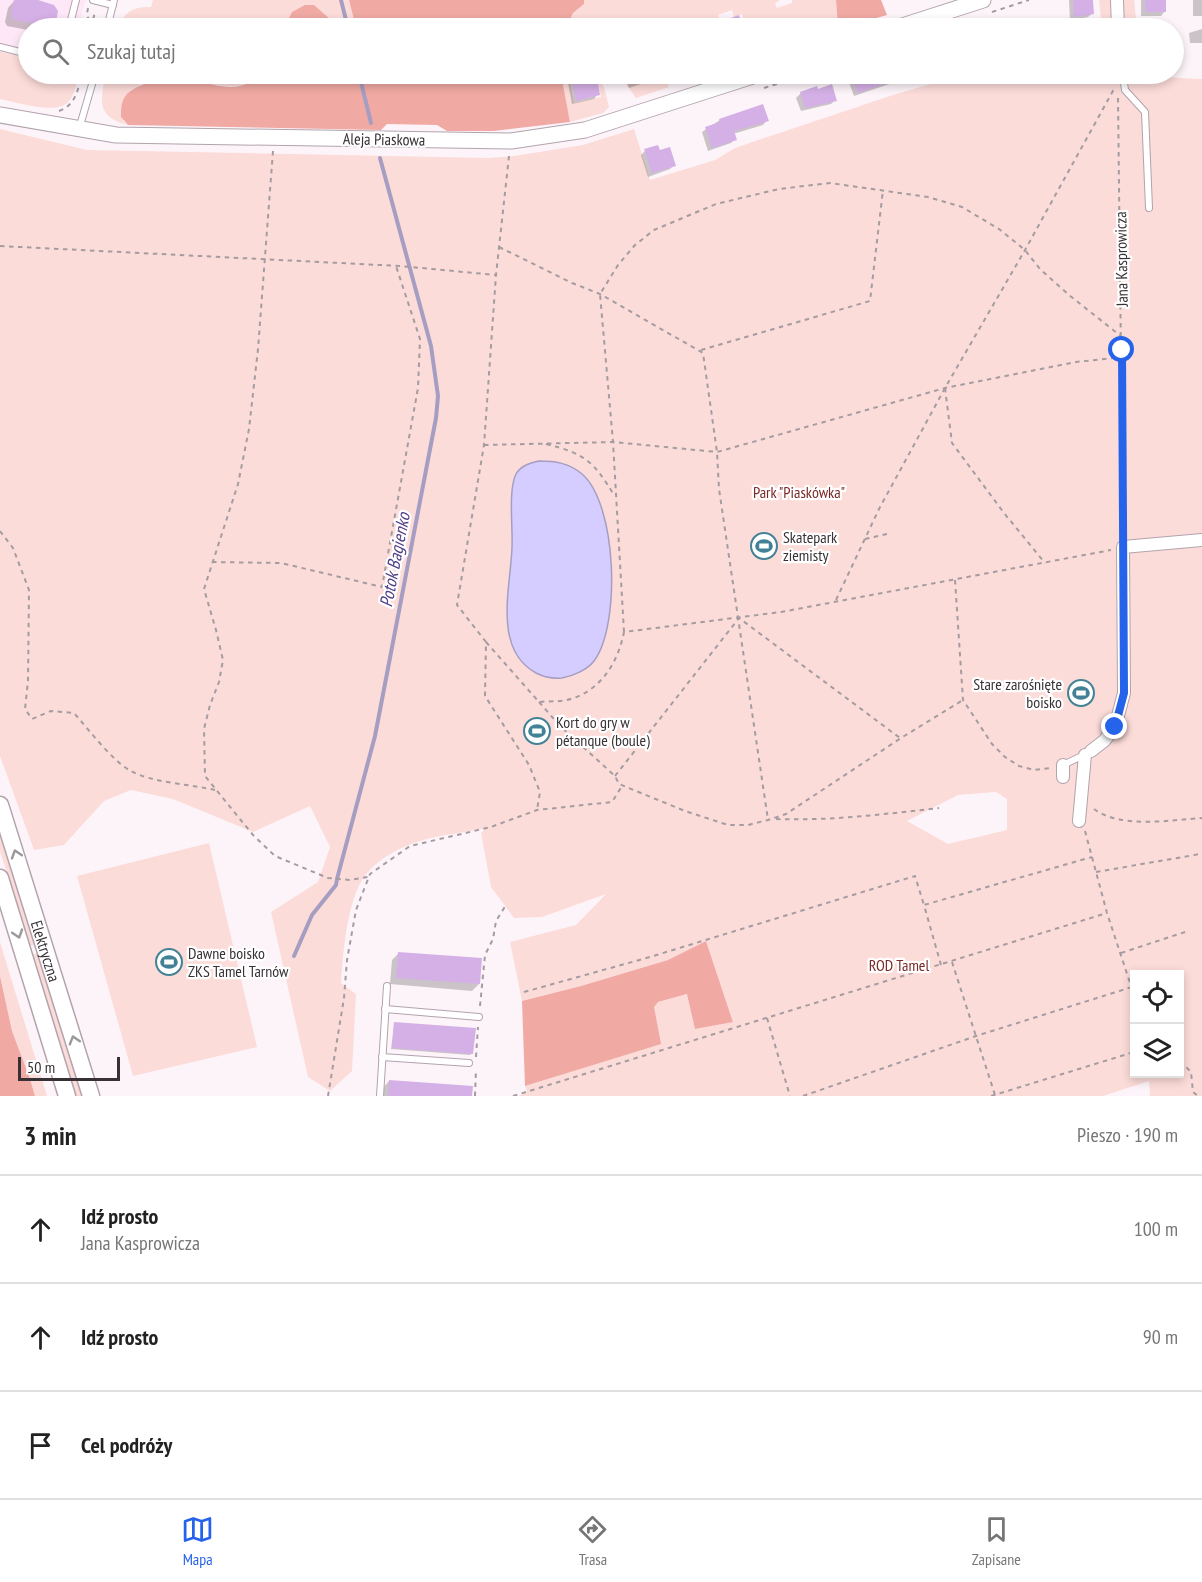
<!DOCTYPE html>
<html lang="pl">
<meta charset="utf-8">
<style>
body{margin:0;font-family:"PT Sans Narrow",sans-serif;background:#f6f6f6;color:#222}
.controls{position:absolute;right:18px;bottom:18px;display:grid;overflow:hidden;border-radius:0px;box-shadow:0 3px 9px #0003}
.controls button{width:54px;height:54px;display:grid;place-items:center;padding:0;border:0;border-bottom:2px solid #e0e0e0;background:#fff;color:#222;font:30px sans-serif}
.scale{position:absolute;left:18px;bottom:15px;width:102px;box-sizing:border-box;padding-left:6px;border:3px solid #373135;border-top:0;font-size:16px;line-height:21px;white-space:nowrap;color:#373135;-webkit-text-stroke:4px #fff;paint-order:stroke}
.stop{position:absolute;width:18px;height:18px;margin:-14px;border:4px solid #2563eb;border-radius:50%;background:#fff}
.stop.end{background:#2563eb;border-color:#fff;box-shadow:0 2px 6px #0008}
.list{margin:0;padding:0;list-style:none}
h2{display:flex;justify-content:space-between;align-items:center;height:78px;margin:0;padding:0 24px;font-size:26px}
h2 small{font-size:20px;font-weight:400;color:#767676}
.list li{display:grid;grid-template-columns:39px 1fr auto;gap:18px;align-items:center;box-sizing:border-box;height:108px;padding:0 24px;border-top:2px solid #e0e0e0}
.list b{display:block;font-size:22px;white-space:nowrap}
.list p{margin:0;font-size:20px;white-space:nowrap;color:#767676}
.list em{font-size:20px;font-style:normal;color:#767676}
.icon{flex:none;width:33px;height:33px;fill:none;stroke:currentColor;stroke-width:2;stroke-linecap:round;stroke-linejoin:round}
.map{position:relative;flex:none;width:1202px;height:1096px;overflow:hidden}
.search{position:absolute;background:#fff;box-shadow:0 3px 9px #0003;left:18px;right:18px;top:18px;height:66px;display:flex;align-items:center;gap:15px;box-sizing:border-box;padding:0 21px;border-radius:33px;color:#767676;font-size:22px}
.sheet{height:402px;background:#fff}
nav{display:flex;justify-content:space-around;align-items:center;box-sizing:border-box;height:84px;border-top:2px solid #e0e0e0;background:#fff;font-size:16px;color:#767676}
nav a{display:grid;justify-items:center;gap:3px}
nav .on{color:#2563eb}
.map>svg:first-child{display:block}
.built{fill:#fee7f6}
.green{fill:#fcdcd9;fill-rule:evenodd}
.forest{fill:#f0a9a3}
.water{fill:#d5cdff;stroke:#a69ec2;stroke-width:1.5}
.shadow{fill:#0003}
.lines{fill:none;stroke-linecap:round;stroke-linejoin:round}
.stream{stroke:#a69ec2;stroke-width:4}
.building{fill:#d5b0e6}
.service-casing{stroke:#b2a3ad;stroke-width:8}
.minor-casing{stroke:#b2a3ad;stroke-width:14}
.tertiary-casing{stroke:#b2a3ad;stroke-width:17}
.secondary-casing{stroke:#b2a3ad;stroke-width:19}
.path{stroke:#a49ca1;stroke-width:2;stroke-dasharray:4.5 4.5;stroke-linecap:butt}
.service{stroke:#fff;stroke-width:6}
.minor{stroke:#fff;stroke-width:12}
.tertiary{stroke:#fff;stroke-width:15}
.secondary{stroke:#fff;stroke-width:16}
.oneway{stroke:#9b989a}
.route{stroke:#2563eb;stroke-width:8}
.labels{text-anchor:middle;stroke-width:4.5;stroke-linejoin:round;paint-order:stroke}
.street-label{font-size:16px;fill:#373135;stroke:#fff}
.park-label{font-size:16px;fill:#7a2828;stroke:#fff}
.poi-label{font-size:16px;fill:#373135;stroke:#fff;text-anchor:start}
.water-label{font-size:18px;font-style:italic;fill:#514087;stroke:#fff}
</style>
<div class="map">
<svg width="1202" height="1096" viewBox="0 0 1202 1096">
<rect width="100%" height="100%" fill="#fdf4fa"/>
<path class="built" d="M 0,0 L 86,0 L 78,28 L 28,28 L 28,68 L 0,62 Z"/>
<g class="green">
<path d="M 153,0 L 349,0 L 356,28 L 338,28 L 331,20 L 293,12 L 284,28 L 118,28 C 123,12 134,6 151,7 Z"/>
<path d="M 584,0 L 780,0 L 775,3 L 777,8 L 792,3 L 792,0 L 836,0 L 838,21 L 841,28 L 746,28 L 742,14 L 734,17 L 732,10 L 718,15 L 720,22 L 712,24 L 714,28 L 667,28 L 666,25 L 654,28 L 566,28 L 573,13 L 584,4 Z"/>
<path d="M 1099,0 L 1134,0 L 1137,28 L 1102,28 Z"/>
<path d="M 0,52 L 28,58 L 28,74 L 62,75 L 62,74 L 79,74 C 77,82 75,94 69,101 C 57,116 17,102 0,99 Z"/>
<path d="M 106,74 L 261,74 C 237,97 209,82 180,78 C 165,76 138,82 127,94 C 120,101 122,112 123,121 L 128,125 C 96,117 100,100 106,74 Z"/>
<path d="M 561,74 L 577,74 L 569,76 L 574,103 L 601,97 L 598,81 L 589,82 L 588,76 L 595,74 L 604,87 L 609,107 L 603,113 L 570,122 Z"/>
<path d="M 619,74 L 664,74 L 669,87 L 636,98 Z"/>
<path d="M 965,74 L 1141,74 L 1142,76 L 1202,79 L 1202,1096 L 1150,1096 L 1149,1081 L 1103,1096 L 519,1096 L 527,1091 L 525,1086 L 595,1064 L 658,1002 L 688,994 L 695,1029 L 733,1021 L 706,941 L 668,960 L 581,986 L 522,1001 L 510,942 L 576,925 L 606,894 L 542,917 L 514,918 L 491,887 L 481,833 L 486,828 C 467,832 446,834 427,839 C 404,845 379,857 365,876 C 347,899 343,954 341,983 L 356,994 L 352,1071 L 330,1091 L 308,1077 L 271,912 L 318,882 L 330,847 L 310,806 L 253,832 L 173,799 L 131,790 L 104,801 L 64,845 L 34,850 L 0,756 L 0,129 L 87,150 L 489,158 L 514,156 L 583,145 L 634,129 L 650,180 L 715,160 L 735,148 L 758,140 L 893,95 ZM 996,792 L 1007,799 L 1007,830 L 948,844 L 907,821 L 958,795 ZM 1134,975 L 1180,975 L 1180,1074 L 1134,1074 Z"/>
<path d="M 0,828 L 37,944 L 30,946 L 0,851 Z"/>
<path d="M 209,843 L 257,1047 L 133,1076 L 77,876 Z"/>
<path d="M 0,942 L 47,1096 L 35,1096 L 30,1079 L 12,1031 L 0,976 Z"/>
<path d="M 39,952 L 83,1096 L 76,1096 L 32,955 Z"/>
</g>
<g class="forest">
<path d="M 349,0 L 584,0 L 584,4 L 573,13 L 566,28 L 356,28 Z"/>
<path d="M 836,0 L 881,0 L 887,15 L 841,28 L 838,25 Z"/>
<path d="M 305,5 L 314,5 L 331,20 L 338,28 L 284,28 L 292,12 Z"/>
<path d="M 261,74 L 561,74 L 570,122 L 494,131 L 447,131 L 437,125 L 387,124 L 381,130 L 128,125 L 121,117 C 121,110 121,101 126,95 C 135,84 164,77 178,78 C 208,79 234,100 261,74 Z"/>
<path d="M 706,941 L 733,1022 L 695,1029 L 687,994 L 658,1002 L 654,1007 L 661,1044 L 525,1086 L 522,1001 L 581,986 L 668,960 Z"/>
<path d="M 0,976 L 12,1031 L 30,1079 L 35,1096 L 0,1096 Z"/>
</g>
<path class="water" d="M 539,461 C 555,461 569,463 582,474 C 617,504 621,625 594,661 C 587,670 573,676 562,678 C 553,679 544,677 536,673 C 492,649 511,586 512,547 C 513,528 508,490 516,474 C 521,465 531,463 539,461 Z"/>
<g class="shadow">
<path d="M 15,0 L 33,0 L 55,21 L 48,28 L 28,30 L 7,26 L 5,22 L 8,8 Z"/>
<path d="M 1069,0 L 1092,0 L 1093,13 L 1088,17 L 1070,21 Z"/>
<path d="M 1141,0 L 1165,0 L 1165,11 L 1161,16 L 1141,16 Z"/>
<rect x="1193" y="0" width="9" height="16"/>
<path d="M 1024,20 L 1026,28 L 999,28 Z"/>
<path d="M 1202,29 L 1202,43 L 1190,43 L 1189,33 Z"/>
<path d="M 624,74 L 652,74 L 650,74 L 651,78 L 647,82 L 629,88 Z"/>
<path d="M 851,74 L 934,74 L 917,79 L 916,75 L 854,96 L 847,77 Z"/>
<path d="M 595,75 L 598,94 L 594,99 L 572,104 L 568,83 L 572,79 Z"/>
<path d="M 801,93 L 835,100 L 831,104 L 801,111 L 796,98 Z"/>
<path d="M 720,120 L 767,120 L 763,125 L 733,134 L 735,139 L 731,143 L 708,151 L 702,132 Z"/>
<path d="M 645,151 L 659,152 L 674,165 L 670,169 L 648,177 L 641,155 Z"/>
<path d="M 399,953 L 479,984 L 472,991 L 390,984 L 392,960 Z"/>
<path d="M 394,1024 L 472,1053 L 470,1055 L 391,1049 Z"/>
<path d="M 389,1081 L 471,1087 L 470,1096 L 382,1096 L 383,1088 Z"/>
</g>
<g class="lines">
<g class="stream">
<path d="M 341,0 L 348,28"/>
<path d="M 359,74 L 371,123"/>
<path d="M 294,956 L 312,915 L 336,885 L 337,879 L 375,736 L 436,418 L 438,396 L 431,346 L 380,158"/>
</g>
</g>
<g class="building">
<path d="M 14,0 L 38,0 L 54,5 L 58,11 L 56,22 L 50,26 L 14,20 L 11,14 Z"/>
<path d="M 1073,0 L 1093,0 L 1094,14 L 1074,17 Z"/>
<rect x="1145" y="0" width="21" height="12"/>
<path d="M 739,15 L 743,28 L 705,28 L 705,27 Z"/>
<path d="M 851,74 L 912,74 L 912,75 L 858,93 Z"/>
<path d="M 586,75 L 587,84 L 598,82 L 600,95 L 576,101 L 571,77 Z"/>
<path d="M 832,84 L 837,101 L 805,108 L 800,92 L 817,86 L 818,89 Z"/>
<path d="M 763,104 L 769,121 L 734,131 L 737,140 L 712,148 L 705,127 L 720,122 L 719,119 Z"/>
<path d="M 658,145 L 660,150 L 670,147 L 676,166 L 652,173 L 644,149 Z"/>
<path d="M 398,952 L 482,958 L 480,984 L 396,978 Z"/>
<path d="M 394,1022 L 476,1028 L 473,1054 L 392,1048 Z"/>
<path d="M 389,1080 L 473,1086 L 472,1096 L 388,1096 Z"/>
</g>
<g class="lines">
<defs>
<g id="service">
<path d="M 93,0 L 113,5"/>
<path d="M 69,28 L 76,0"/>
<path d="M 107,28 L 114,0"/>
<path d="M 0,47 L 28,54"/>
<path d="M 1123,76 L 1125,90 L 1145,112 L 1149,208"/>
<path d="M 79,129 L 95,74"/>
<path d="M 1063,765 L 1084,755"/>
<path d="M 385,1009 L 479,1017"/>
<path d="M 382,1057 L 469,1063"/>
<path d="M 380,1096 L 387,986"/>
</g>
<g id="minor">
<path d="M 1117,0 L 1118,28"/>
<path d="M 1122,74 L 1123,76"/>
<path d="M 1091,751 L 1104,741 L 1115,727 L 1124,693 L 1123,547 L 1202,540"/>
<path d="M 1063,765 L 1063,777"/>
<path d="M 1079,821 L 1085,755"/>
</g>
<g id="tertiary">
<path d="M 896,28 L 983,0"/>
<path d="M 0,115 L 116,135 L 511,141 L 585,130 L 759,74"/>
</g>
<g id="secondary">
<path id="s1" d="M 0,805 L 91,1096"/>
<path d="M 0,878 L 67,1096"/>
</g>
</defs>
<use href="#service" class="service-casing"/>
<use href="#minor" class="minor-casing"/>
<use href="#tertiary" class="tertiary-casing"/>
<use href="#secondary" class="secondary-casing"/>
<g class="path">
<path d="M 88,8 L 87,14 L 91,28"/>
<path d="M 992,12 L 1029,0"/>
<path d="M 94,28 L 93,20 L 95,12"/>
<path d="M 764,88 L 809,74"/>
<path d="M 1118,98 L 1123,533"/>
<path d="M 59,111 C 76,105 78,89 82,74"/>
<path d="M 273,151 L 258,349 L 249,429 L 238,484 L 204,589 L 216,630 L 223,660 L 219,682 L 210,705 L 204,729 L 205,776 L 253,835 L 275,856 L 328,878 L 350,880 L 368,877"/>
<path d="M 509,156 L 496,275 L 484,445 L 457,605 L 486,642 L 485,696 L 529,765 L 540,792 L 537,810"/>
<path d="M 0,246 L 400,266 L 496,275"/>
<path d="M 499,247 L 572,283 L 600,294 L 703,353 L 717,452 L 719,489 L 768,820"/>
<path d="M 701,350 L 870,301 L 883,190"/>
<path d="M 945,388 L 952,443 L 1004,513 L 1045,563"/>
<path d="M 546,444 C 586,454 593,461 614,495"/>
<path d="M 484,445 L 613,442 L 717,452 L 945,388 L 1076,362 L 1122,357"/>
<path d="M 0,531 L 13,548 L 29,590 L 28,681 L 25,709 L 32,719 L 51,711 L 74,713 C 89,730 111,759 129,770 C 151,783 190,784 215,790"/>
<path d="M 865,539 L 891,533"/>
<path d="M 212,562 L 281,563 L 382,587 L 418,388 L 420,339 L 396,266"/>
<path d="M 955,580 L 963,700 L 992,744 L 1005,757 L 1019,766 L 1034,770 L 1051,768"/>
<path d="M 836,600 L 879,509 L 945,388 L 1025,250 L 1114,89"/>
<path d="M 624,632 L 613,442 L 600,294 L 618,265 L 635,245 L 654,230 L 716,204 L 779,189 L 830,183 L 928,197 L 962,207 L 999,229 L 1025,250 L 1040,269 L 1069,295 L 1122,337"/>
<path d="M 486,642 L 539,702 C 548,701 558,702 567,700 C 600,692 618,663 624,632 L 781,612 L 1111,550"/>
<path d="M 539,702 L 560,726 L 615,776 L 619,784 L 685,811 L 728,825 L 748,825 L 768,820 L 786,814 L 901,738 L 963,700"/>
<path d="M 615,776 L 739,618 L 900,738"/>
<path d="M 1094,809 C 1121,829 1170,820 1202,818"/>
<path d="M 776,819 C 831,821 885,814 939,808"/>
<path d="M 1085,831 L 1107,913 L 1134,995"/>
<path d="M 1096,872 L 1200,854"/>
<path d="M 1121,953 L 1188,931"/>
<path d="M 952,962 L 995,1095"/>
<path d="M 941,965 L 924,905 L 1092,857"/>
<path d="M 524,992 L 650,957 L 915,876 L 924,905"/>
<path d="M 480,1006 L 485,955 L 493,939 L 496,921 L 506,905"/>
<path d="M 767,1018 L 790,1096"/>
<path d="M 476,1057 L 478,1027"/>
<path d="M 1180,1061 L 1191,1072 L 1193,1092 L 1198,1096"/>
<path d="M 328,1096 L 344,998 L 347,960 L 356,910 L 370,874 L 410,846 L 491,827 L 537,810 L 612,802 L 622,786"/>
<path d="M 475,1096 L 476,1069"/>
<path d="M 513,1096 L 1107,913"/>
<path d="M 803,1096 L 976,1036 L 1132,987"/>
<path d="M 991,1096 L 1134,1052"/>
</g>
<use href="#service" class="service"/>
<use href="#minor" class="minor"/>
<use href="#tertiary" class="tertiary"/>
<use href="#secondary" class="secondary"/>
</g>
<defs><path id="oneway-chevron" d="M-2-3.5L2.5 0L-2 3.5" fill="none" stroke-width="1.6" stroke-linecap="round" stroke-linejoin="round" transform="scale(1.5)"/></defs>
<g class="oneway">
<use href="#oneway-chevron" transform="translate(16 854) rotate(-108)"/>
<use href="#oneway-chevron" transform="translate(18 934) rotate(72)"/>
<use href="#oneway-chevron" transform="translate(74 1040) rotate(-107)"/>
</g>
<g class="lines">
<path class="route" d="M 1115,727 L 1124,693 L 1122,350"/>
</g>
<defs>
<symbol id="stadium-ring" viewBox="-11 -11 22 22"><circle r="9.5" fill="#fff" stroke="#428196" stroke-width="1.5"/><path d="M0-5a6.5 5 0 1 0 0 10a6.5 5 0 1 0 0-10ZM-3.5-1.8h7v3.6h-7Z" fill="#428196"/></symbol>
</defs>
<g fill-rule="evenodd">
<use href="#stadium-ring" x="749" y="531" width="30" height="30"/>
<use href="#stadium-ring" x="1066" y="678" width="30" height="30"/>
<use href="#stadium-ring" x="522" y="716" width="30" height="30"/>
<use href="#stadium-ring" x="154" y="947" width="30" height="30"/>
</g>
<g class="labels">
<g class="street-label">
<text transform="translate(384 139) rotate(1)" y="6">Aleja Piaskowa</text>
<text transform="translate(1121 259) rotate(-91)" y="6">Jana Kasprowicza</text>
<text dy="6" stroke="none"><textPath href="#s1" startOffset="153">Elektryczna</textPath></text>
</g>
<g class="park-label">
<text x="799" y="498">Park "Piaskówka"</text>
<text x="899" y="971">ROD Tamel</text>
</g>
<g class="poi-label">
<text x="783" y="543">Skatepark<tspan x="783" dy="18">ziemisty</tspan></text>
<text x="1062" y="690" text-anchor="end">Stare zarośnięte<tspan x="1062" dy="18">boisko</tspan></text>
<text x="556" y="728">Kort do gry w<tspan x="556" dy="18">pétanque (boule)</tspan></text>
<text x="188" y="959">Dawne boisko<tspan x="188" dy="18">ZKS Tamel Tarnów</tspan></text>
</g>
<g class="water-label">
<text transform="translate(395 560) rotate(-79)" y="6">Potok Bagienko</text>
</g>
</g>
</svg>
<div class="controls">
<button><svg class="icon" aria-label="locate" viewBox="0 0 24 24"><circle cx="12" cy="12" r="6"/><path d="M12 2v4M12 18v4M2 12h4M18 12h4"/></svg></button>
<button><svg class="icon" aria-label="layers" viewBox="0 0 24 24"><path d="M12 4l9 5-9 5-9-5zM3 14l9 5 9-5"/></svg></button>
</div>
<div class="scale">50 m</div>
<div class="stop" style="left:1122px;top:350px"></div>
<div class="stop end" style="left:1115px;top:727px"></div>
<div class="search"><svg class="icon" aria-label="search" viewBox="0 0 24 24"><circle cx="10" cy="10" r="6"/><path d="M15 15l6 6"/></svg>Szukaj tutaj</div>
</div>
<section class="sheet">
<h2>3 min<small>Pieszo · 190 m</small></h2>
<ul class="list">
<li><svg class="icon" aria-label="ahead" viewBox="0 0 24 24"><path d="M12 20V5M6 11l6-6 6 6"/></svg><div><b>Idź prosto</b><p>Jana Kasprowicza</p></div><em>100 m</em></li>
<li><svg class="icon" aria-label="ahead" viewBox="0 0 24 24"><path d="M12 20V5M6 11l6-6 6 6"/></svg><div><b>Idź prosto</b></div><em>90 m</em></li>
<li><svg class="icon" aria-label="arrive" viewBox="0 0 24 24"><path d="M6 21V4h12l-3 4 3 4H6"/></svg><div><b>Cel podróży</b></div></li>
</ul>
</section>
<nav>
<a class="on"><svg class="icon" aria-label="map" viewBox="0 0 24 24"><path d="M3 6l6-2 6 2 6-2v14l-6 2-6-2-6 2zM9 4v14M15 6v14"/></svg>Mapa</a>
<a><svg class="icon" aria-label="directions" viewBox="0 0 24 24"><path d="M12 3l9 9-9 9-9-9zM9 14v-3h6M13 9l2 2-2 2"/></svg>Trasa</a>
<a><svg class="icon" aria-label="saved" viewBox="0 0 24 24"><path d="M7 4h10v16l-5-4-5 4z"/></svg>Zapisane</a>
</nav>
